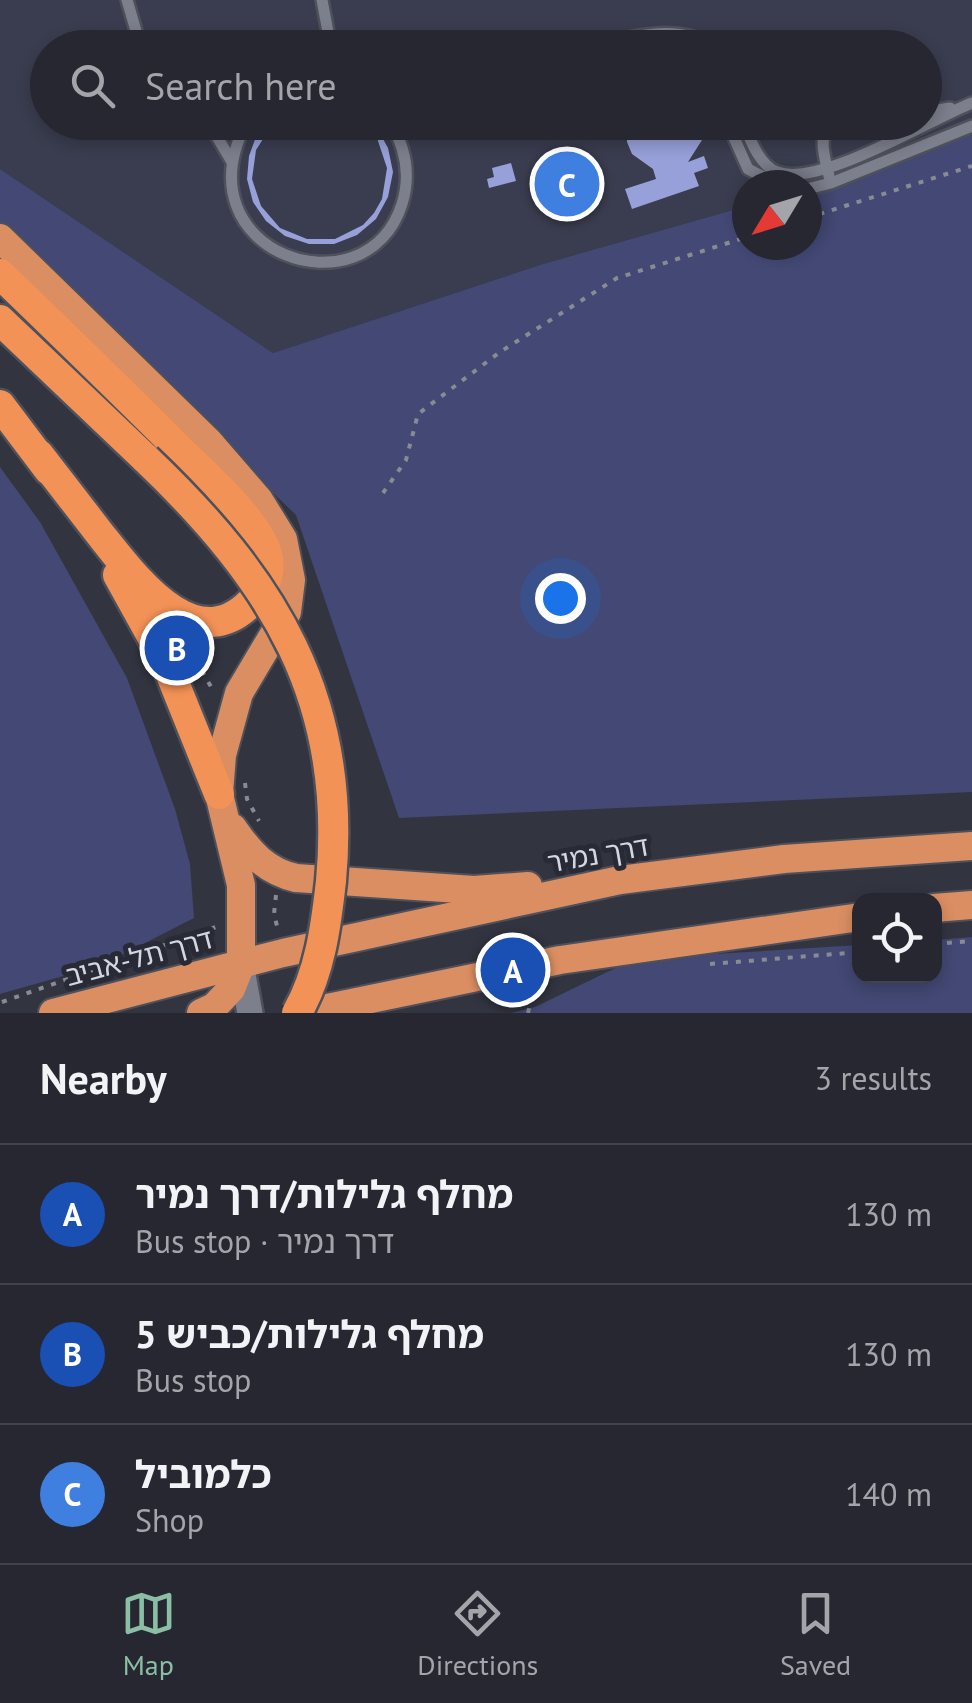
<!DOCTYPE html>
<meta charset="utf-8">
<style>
body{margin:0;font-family:"PT Sans","Noto Sans Hebrew",sans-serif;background:#32333c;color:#f1f3f6}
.controls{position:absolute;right:30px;bottom:30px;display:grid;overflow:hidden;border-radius:20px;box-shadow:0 5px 15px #0003}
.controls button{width:90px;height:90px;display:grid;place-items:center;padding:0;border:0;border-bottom:2px solid #42444c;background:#262730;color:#f1f3f6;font:50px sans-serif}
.compass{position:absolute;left:732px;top:170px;width:90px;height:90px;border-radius:50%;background:#262730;box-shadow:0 5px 15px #0003;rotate:232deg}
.you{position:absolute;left:560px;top:598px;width:35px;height:35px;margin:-25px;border:8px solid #fff;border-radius:50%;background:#1a73e8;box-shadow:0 0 0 15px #1a73e833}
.badge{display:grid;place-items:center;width:65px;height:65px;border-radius:50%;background:#8abfa5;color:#fff;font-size:32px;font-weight:700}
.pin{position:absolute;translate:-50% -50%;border:5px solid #fff;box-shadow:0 2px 10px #0006}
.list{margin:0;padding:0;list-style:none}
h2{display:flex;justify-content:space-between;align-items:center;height:130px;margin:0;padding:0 40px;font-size:42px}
h2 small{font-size:32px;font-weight:400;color:#a4a5ab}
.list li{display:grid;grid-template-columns:65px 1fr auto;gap:30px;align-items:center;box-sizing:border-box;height:140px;padding:0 40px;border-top:2px solid #42444c}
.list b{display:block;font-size:38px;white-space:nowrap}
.list p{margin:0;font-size:32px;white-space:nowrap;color:#a4a5ab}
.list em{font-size:32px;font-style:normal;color:#a4a5ab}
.icon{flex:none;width:55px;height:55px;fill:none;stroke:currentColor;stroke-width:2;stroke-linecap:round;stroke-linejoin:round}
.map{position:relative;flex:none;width:972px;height:1013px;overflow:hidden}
.search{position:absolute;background:#262730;box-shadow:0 5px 15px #0003;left:30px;right:30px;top:30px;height:110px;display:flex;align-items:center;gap:25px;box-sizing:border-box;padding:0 35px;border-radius:55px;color:#a4a5ab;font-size:38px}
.sheet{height:550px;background:#262730}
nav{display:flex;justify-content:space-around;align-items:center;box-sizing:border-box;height:140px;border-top:2px solid #42444c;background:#262730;font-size:28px;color:#a4a5ab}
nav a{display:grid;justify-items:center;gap:5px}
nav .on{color:#8abfa5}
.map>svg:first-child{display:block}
.built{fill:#3a3d4f;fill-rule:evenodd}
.green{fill:#434874}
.building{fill:#97a0d8}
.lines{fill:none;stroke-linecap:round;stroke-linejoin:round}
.service-casing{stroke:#4e505a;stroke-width:16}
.tertiary-casing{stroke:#4e505a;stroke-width:30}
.trunk-casing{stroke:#4e505a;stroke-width:32}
.motorway-casing{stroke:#4e505a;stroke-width:35}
.path{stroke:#888a94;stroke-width:4;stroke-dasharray:5 8;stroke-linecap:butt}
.service{stroke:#7c7f8c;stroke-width:11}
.tertiary{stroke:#7c7f8c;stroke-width:25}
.trunk{stroke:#db8e62;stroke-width:28}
.motorway{stroke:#f39257;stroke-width:30}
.motorway-bridge-casing{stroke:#4e505a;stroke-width:35;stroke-linecap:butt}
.motorway-bridge{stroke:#f39257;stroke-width:30}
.labels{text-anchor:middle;stroke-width:10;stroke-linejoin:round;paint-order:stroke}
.street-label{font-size:28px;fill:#d5d7de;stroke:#282a36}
</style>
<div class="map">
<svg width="972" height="1013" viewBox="0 0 972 1013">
<rect width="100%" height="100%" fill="#323440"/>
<path class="built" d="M 0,0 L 972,0 L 972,134 L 807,188 L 807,185 L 747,185 L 747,206 L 543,264 L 273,353 L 0,169 ZM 48,48 L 924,48 L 924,122 L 48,122 Z"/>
<g class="green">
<path d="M 972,134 L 972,792 L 399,818 L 296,515 L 0,229 L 0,169 L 273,353 L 543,264 L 747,206 L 747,245 L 807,245 L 807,188 Z"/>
<path d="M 0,467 L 40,522 L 127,678 L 175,809 L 190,864 L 194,918 L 102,965 L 0,994 Z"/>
<path d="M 972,937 L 972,1013 L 511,1013 L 535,1007 L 634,959 L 859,945 L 860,976 L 934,976 L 935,940 Z"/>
</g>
<g class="building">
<path d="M 268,122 L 274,122 L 256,150 L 252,179 L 261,206 L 280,228 L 307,239 L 335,239 L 363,225 L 374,213 L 382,199 L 387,168 L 377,138 L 366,122 L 376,126 L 388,148 L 393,172 L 388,197 L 376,219 L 357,235 L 334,244 L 309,244 L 285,236 L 266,221 L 253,202 L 247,179 L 249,156 L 257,134 Z"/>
<path d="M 627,122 L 701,122 L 702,140 L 688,162 L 704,156 L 708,168 L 694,173 L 699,186 L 632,209 L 625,189 L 656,179 L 653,169 L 632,154 L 627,142 Z"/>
<path d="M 577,151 L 595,204 L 554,218 L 537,165 Z"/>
<path d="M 511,163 L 516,181 L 489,188 L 487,179 L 494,177 L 492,168 Z"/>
</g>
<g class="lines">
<defs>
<g id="service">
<path d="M 127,0 L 141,48"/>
<path d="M 322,0 L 331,48"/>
<path d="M 591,48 C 624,37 683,22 712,48"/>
<path d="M 924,112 L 950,108"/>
<path d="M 247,122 C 177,253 366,317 402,204 C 411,175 406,148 390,122"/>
<path d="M 727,122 L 748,169 L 779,185"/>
<path d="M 743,122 C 750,139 759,165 777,172 C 820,188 928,120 972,103"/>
<path d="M 196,124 L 216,135 L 232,162"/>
<path d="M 829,176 C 825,157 815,133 836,122"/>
<path d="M 807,189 L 831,183 L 972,126"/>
</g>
<path id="tertiary" d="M 241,964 L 250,1013"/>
<g id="trunk">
<path d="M 0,238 L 208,441 L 259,500 L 283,539 L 291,580 L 287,612 L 239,693 L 222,755 L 219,794 L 241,885 L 241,964 L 231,989 L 214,1007 L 201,1013"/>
<path d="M 233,828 C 250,853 266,871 296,878 L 474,890 L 528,886"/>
<path d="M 934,908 L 972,905"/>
<path d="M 53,1013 L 283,953 L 620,880 L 784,859 L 972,846"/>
<path d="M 303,1013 L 560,960 L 860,917"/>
</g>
<g id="motorway">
<path d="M 0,274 C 59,331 117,387 175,445 C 202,472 244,508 262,542 C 273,562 270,581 255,598 C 197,664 135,578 100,534 C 80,508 59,481 39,455"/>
<path d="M 0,320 L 146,459"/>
<path d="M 0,405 L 49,470"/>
<path d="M 118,575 L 165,660 L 219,794"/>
</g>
</defs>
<use href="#service" class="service-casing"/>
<use href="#tertiary" class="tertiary-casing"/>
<use href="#trunk" class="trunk-casing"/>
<use href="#motorway" class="motorway-casing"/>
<g class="path">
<path d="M 807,218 L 972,166"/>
<path d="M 383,493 L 406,460 L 418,414 L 500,352 L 617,278 L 747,237"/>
<path d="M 189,648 L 214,692"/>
<path d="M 245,783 L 247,799 L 259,821"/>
<path d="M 276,895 L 274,914 L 278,930"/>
<path d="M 934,944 L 972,941"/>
<path d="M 710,964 L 860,952"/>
<path d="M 2,1002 L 216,927"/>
<path d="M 528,1013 L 533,989"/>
</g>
<use href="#service" class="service"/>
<use href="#tertiary" class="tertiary"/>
<use href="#trunk" class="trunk"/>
<use href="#motorway" class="motorway"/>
<defs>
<path id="motorway-bridge" d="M 146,459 C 273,580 348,699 331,881 C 326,926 320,973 297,1013"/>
</defs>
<use href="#motorway-bridge" class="motorway-bridge-casing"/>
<use href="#motorway-bridge" class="motorway-bridge"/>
</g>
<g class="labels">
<g class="street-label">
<text transform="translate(598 854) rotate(-10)" y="10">דרך נמיר</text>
<text transform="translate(139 957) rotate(-15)" y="10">דרך תל-אביב</text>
</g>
</g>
</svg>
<div class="controls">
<button><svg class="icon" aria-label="locate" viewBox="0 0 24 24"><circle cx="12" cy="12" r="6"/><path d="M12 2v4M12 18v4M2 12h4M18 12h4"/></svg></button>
</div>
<svg class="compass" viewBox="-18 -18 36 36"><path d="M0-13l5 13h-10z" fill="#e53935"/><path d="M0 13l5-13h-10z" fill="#a4a5ab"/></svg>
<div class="you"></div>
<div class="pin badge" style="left:513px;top:970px;background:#1a4fb4">A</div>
<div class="pin badge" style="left:177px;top:648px;background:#1a4fb4">B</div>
<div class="pin badge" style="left:567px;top:184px;background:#3f7fe0">C</div>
<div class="search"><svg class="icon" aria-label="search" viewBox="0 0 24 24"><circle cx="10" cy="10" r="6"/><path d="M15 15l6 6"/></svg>Search here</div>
</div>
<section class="sheet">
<h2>Nearby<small>3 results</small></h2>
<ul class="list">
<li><span class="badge" style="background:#1a4fb4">A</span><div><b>מחלף גלילות/דרך נמיר</b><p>Bus stop · דרך נמיר</p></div><em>130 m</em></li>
<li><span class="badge" style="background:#1a4fb4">B</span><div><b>מחלף גלילות/כביש 5</b><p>Bus stop</p></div><em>130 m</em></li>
<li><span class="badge" style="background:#3f7fe0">C</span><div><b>כלמוביל</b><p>Shop</p></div><em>140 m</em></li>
</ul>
</section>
<nav>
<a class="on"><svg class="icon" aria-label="map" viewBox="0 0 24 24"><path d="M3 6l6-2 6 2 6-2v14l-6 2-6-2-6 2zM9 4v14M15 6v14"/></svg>Map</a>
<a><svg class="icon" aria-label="directions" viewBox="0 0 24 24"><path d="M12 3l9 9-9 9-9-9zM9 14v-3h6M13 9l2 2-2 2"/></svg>Directions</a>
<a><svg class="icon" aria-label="saved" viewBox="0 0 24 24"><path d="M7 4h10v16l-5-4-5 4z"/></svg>Saved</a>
</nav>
